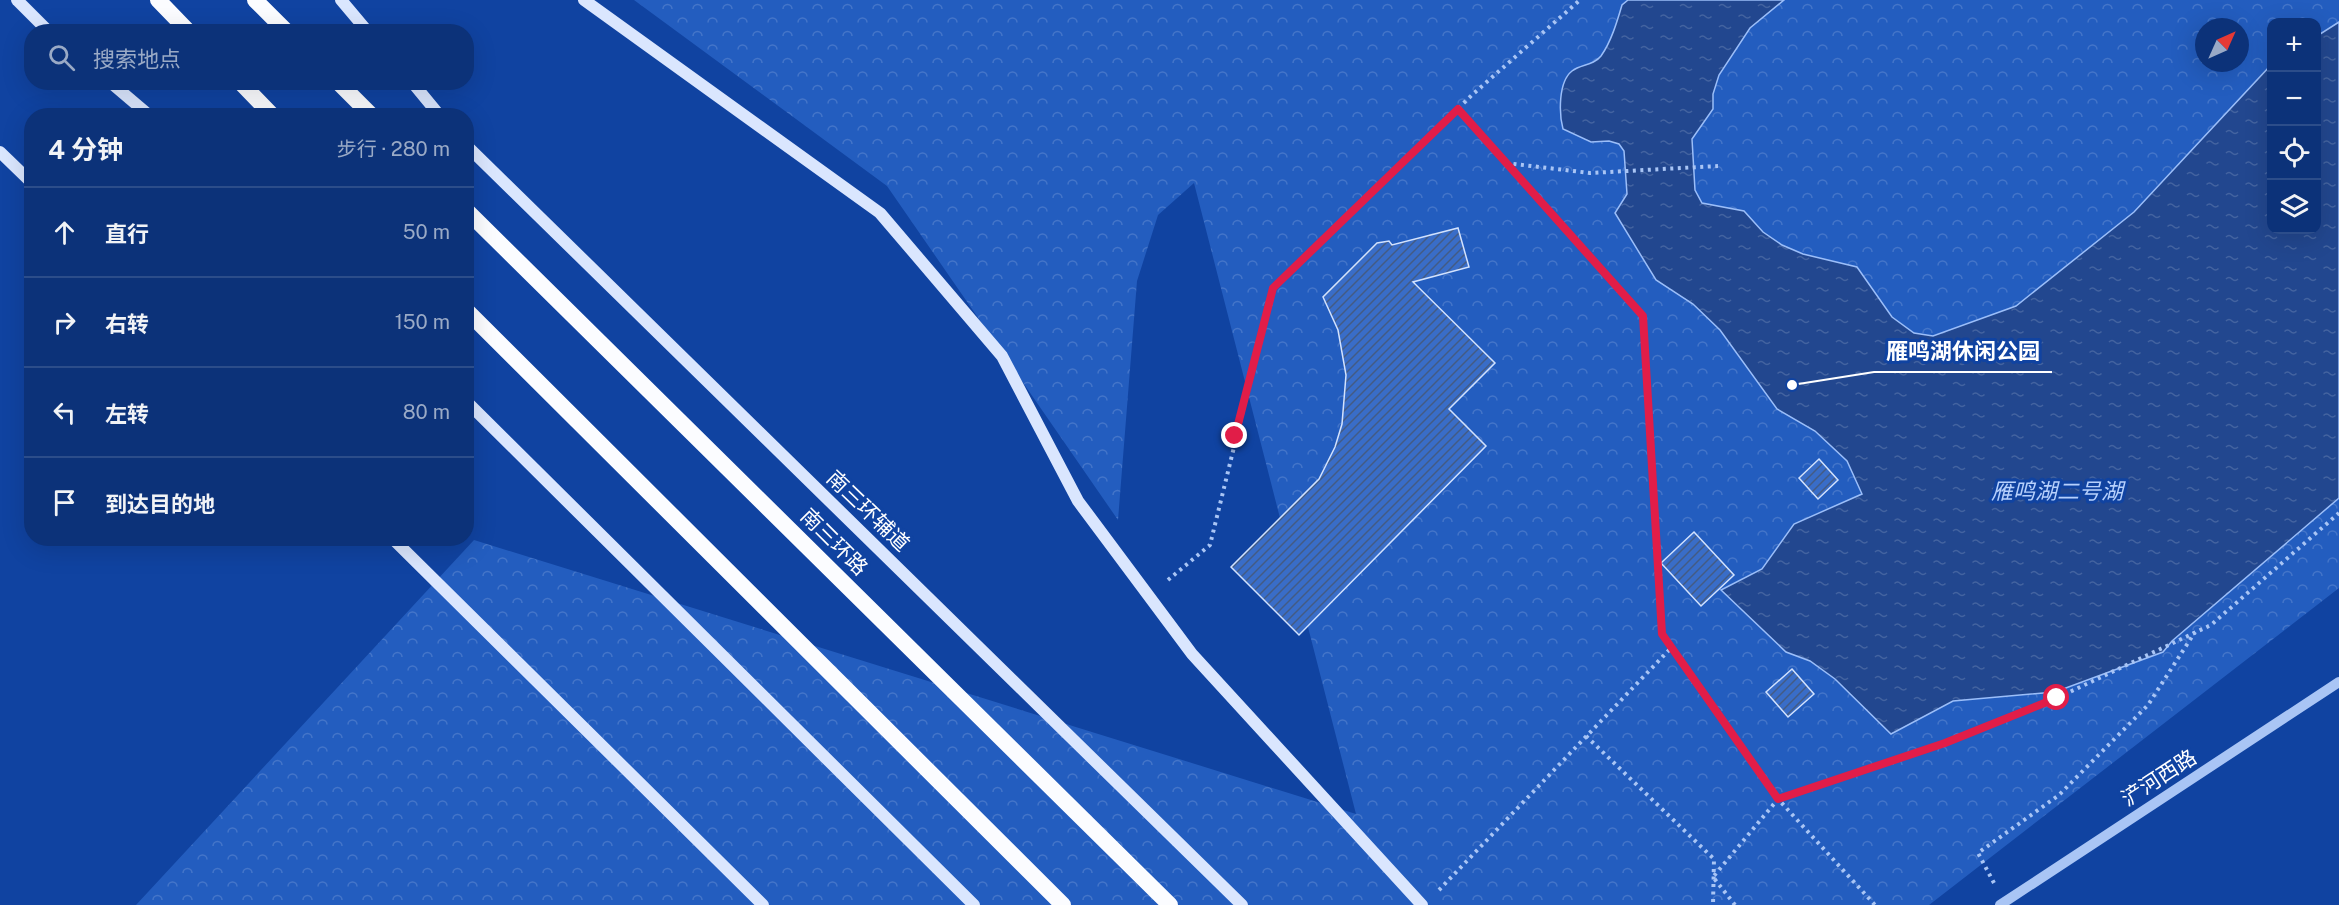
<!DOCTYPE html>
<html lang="zh">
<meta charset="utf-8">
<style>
body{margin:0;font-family:"Public Sans","Noto Sans SC",sans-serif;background:#1a3e80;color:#f1f3f6}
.controls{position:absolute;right:18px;top:18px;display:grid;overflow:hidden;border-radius:12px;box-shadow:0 6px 24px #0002}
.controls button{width:54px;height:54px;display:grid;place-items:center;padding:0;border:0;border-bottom:2px solid #2c4d8a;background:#0c3279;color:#f1f3f6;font:30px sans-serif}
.compass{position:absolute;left:2195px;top:18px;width:54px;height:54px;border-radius:50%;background:#0c3279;box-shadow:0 6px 24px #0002;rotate:45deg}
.stop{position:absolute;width:18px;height:18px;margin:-14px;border:4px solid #e11d48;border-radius:50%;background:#fff}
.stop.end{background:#e11d48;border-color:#fff;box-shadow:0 2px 6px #0008}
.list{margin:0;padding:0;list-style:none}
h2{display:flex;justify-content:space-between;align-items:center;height:78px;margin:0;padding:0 24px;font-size:26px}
h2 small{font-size:20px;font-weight:400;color:#9aaac6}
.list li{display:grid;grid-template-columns:39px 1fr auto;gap:18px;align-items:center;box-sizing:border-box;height:90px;padding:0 24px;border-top:2px solid #2c4d8a}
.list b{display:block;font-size:22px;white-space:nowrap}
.list em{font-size:20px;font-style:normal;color:#9aaac6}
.icon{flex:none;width:33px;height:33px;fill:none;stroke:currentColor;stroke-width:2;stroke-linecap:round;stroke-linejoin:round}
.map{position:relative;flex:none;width:2339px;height:905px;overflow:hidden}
.search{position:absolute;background:#0c3279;box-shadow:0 6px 24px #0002;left:24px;top:24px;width:450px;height:66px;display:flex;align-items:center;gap:15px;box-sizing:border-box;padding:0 21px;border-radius:24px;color:#9aaac6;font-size:22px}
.panel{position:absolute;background:#0c3279;box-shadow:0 6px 24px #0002;left:24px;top:108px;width:450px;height:438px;border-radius:24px}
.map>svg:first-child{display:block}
.park{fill:url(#park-crowns);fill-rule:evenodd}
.water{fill:url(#water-ripples);stroke:#9bbef9;stroke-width:1.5}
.building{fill:url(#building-hatch);stroke:#d2e2fe;stroke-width:1.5}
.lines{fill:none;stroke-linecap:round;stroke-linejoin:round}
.path{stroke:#a9c5f5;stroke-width:4;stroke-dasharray:3 4.5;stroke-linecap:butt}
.tertiary{stroke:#a9c5f5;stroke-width:10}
.secondary{stroke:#dae6fe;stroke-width:12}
.trunk{stroke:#fbfcff;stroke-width:16}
.route{stroke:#e11d48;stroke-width:8}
.labels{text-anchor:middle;stroke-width:6;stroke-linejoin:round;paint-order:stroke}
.street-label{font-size:21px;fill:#fff;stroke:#1043a1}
.water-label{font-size:22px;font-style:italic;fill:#b6d0fc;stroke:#1043a1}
.leader{fill:none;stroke:#fff;stroke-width:2}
.callout-dot{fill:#fff;stroke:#1043a1;stroke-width:2}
.callout-label{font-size:22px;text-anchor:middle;font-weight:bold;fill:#fff;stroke:#1043a1;stroke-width:6;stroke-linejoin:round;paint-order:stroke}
</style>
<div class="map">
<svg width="2339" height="905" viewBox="0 0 2339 905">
<defs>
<pattern id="park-crowns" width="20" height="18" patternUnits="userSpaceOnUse" patternTransform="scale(1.5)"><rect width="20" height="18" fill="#235dbf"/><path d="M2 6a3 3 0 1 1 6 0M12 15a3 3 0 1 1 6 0" fill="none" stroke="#4475c9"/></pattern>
<pattern id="water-ripples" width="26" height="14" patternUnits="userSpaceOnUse" patternTransform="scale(1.5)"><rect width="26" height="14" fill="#22478f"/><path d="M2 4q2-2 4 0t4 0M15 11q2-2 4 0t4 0" fill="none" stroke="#4363a0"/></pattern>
<pattern id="building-hatch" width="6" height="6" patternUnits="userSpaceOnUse" patternTransform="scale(1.5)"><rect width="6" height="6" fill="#396dc8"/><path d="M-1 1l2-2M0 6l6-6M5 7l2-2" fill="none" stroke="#435b84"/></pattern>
</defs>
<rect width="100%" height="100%" fill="#1043a1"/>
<path class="park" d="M 634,0 L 2339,0 L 2339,588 L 1929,905 L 136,905 L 474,540 L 1356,814 L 1194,183 L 1158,215 L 1137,281 L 1118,520 L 887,186 ZM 2272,22 L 2316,22 L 2316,230 L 2272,230 ZM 2204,27 L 2240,27 L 2240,63 L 2204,63 Z"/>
<path class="water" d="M 1628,0 L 1784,0 L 1750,28 L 1719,75 L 1713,94 L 1713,109 L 1692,139 L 1695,190 L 1702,203 L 1744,211 L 1763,232 L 1782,245 L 1803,254 L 1857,267 L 1892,317 L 1914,333 L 1933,336 L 2016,306 L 2134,212 L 2271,65 L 2272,230 L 2316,230 L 2317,36 L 2339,22 L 2339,498 L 2172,641 L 2163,652 L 2055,692 L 1953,701 L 1891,734 L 1835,679 L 1810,661 L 1786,652 L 1721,590 L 1762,569 L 1794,524 L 1862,494 L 1847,461 L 1815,431 L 1777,409 L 1720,330 L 1693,304 L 1656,280 L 1615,213 L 1627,194 L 1624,151 L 1619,144 L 1609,141 L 1591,142 L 1563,129 C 1559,114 1558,82 1572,71 C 1581,64 1593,66 1601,56 C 1611,42 1617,22 1622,5 Z"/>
<g class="building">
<path d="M 1458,228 L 1469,267 L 1413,282 L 1495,363 L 1449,409 L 1486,446 L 1299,635 L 1231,567 L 1319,479 L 1335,447 L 1342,424 L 1346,375 L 1338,330 L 1323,297 L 1377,243 L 1389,241 L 1392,245 Z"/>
<path d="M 1819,459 L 1838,480 L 1818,499 L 1799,478 Z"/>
<path d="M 1694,532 L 1734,575 L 1701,606 L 1661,563 Z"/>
<path d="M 1792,669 L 1814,694 L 1788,717 L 1766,692 Z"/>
</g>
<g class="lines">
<g class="path">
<path d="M 1458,109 L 1643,316 L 1662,634 L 1778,799 L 1945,743 L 2057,698 L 2211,625 L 2339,513"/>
<path d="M 1506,163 L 1590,173 L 1718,166"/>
<path d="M 1168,580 L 1210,545 L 1273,288 L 1473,94 L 1580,0"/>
<path d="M 1586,736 L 1714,859 L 1713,905"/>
<path d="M 1994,883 L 1978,853 L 2059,795 L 2148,705 L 2195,632"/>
<path d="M 1439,890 L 1671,648"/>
<path d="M 1735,905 L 1713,877 L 1778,799 L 1875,905"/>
</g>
<path class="tertiary" d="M 2000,905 L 2339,682"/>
<g class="secondary">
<path d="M 17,0 L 49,32"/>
<path d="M 341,0 L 368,32"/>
<path d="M 584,0 L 880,213 L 1002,356 L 1078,501 L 1192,654 L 1422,905"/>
<path d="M 110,82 L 150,116"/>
<path d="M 412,82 L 440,116"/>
<path d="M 466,145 L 1242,905"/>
<path d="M 0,152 L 32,183"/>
<path d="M 466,401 L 974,905"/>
<path d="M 392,538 L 763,905"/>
</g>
<g class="trunk">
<path d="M 158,0 L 189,32"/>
<path d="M 255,0 L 287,32"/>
<path d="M 240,82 L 273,116"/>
<path d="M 338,82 L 372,116"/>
<path d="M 466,210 L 1170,905"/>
<path d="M 466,310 L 1063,905"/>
</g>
</g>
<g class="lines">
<path class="route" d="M 1235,436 L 1273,288 L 1458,109 L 1643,316 L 1662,634 L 1778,799 L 1945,743 L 2057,698"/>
</g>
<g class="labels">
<g class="street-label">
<text transform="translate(868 511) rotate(44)" y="7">南三环辅道</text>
<text transform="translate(834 542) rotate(45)" y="7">南三环路</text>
<text transform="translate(2159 778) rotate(-33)" y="7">浐河西路</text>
</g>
<g class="water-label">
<text x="2057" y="499">雁鸣湖二号湖</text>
</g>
</g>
<path class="leader" d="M1792 385L1874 372H2052"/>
<circle class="callout-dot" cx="1792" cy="385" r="6"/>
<g class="callout-label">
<text x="1963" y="359">雁鸣湖休闲公园</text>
</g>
</svg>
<div class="controls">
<button>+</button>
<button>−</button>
<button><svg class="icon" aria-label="locate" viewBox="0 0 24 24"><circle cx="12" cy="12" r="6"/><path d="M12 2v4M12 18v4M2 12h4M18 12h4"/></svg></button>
<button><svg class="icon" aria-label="layers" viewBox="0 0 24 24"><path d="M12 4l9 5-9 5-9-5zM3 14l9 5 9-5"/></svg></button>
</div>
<svg class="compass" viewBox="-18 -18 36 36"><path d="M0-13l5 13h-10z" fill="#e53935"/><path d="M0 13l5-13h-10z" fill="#9aaac6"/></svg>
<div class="stop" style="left:2057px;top:698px"></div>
<div class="stop end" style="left:1235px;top:436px"></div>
<div class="search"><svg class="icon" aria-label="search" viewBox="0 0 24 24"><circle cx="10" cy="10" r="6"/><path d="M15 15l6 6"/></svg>搜索地点</div>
<section class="panel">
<h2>4 分钟<small>步行 · 280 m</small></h2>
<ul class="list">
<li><svg class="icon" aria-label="ahead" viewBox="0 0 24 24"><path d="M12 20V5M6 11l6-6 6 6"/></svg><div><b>直行</b></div><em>50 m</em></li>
<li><svg class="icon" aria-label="right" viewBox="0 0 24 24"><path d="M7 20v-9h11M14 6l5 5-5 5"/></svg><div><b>右转</b></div><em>150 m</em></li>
<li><svg class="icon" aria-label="left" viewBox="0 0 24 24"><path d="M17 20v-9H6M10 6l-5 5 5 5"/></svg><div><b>左转</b></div><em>80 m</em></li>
<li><svg class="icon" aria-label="arrive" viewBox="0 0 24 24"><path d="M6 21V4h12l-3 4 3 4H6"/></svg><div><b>到达目的地</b></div></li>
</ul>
</section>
</div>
